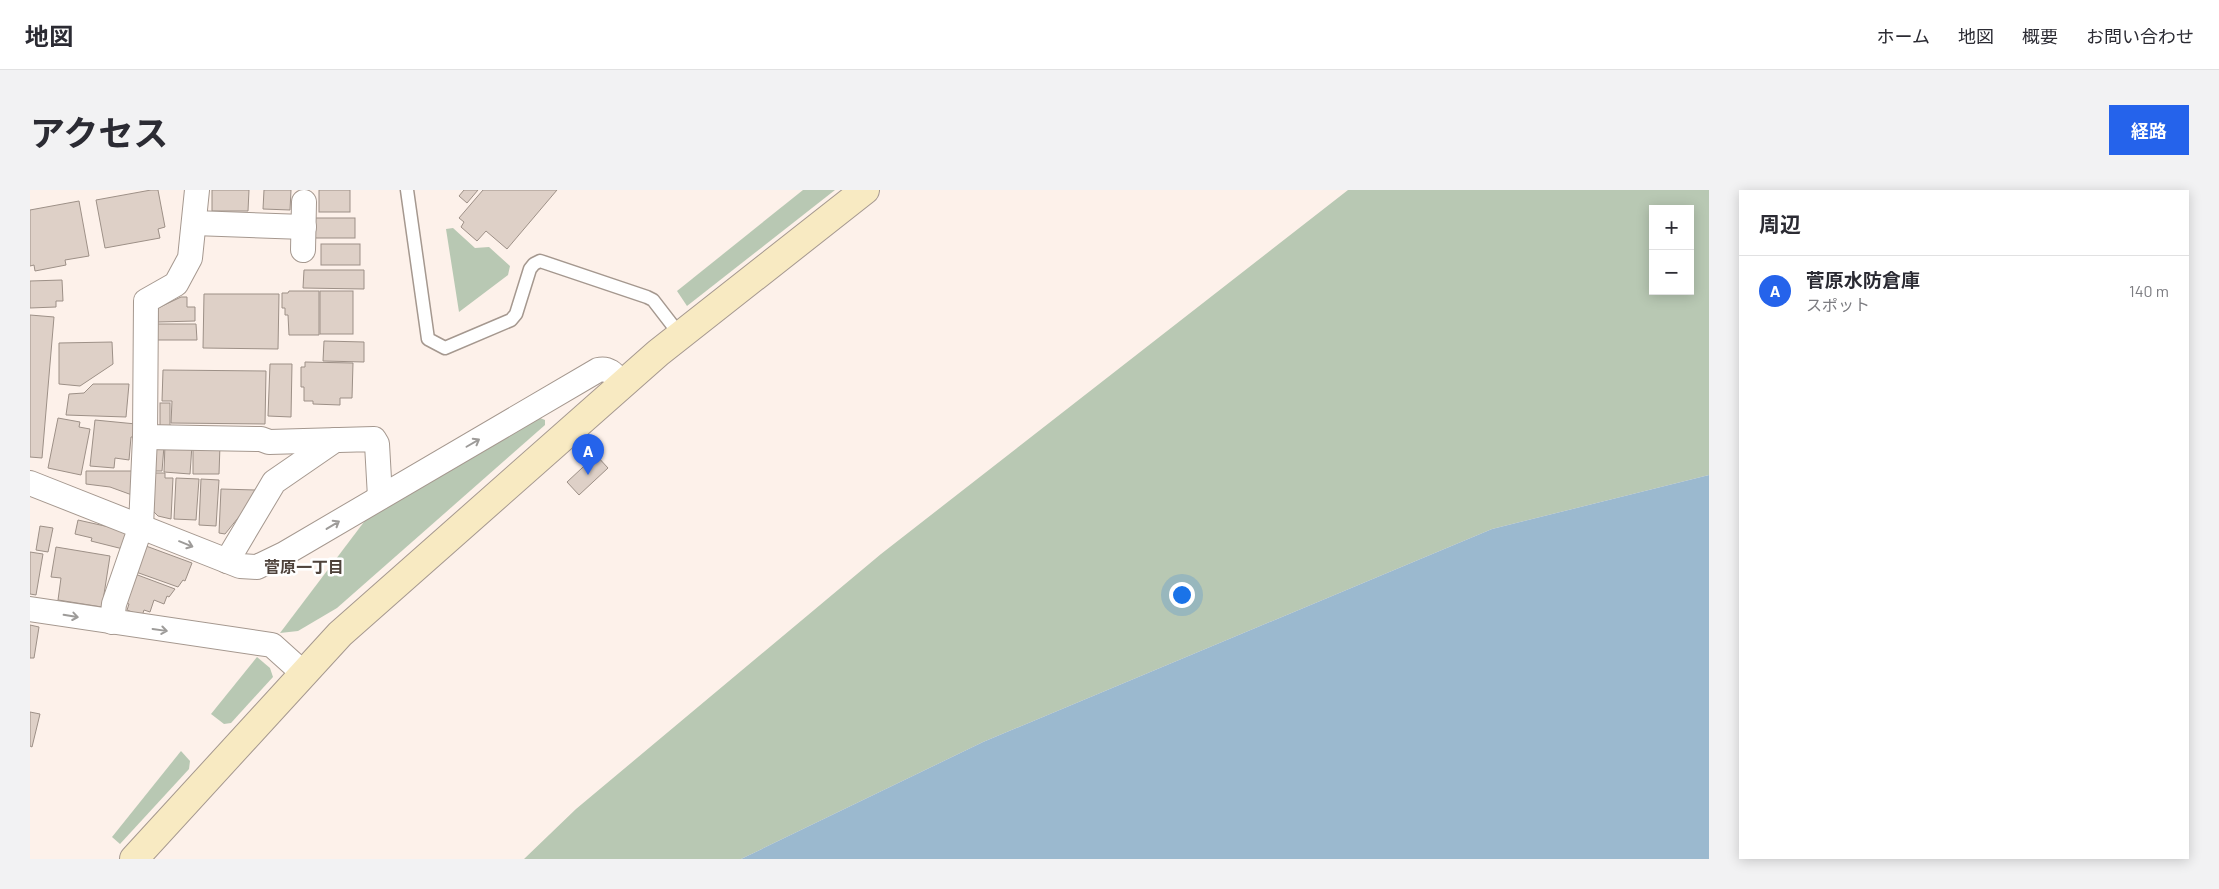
<!DOCTYPE html>
<html lang="ja">
<meta charset="utf-8">
<style>
body{margin:0;font-family:Barlow,"Noto Sans JP",sans-serif;background:#f2f2f3;color:#2b2b33}
.controls{position:absolute;right:15px;top:15px;display:grid;overflow:hidden;border-radius:0px;box-shadow:0 2px 12px #0003}
.controls button{width:45px;height:45px;display:grid;place-items:center;padding:0;border:0;border-bottom:1px solid #e1e1e2;background:#fff;color:#2b2b33;font:25px sans-serif}
.you{position:absolute;left:1151px;top:404px;width:18px;height:18px;margin:-12px;border:4px solid #fff;border-radius:50%;background:#1a73e8;box-shadow:0 0 0 8px #1a73e833}
.badge{display:grid;place-items:center;width:32px;height:32px;border-radius:50%;background:#2563eb;color:#fff;font-size:16px;font-weight:700}
.pin{position:absolute;translate:-50% -41px;filter:drop-shadow(0 1px 2px #0008)}
.pin::after{content:'';position:absolute;top:26px;width:18px;height:15px;background:inherit;clip-path:polygon(0 0,100% 0,50% 100%)}
.list{margin:0;padding:0;list-style:none}
h2{display:flex;justify-content:space-between;align-items:center;height:65px;margin:0;padding:0 20px;font-size:21px}
h2 small{font-size:16px;font-weight:400;color:#7c7c81}
.list li{display:grid;grid-template-columns:32px 1fr auto;gap:15px;align-items:center;box-sizing:border-box;height:70px;padding:0 20px;border-top:1px solid #e1e1e2}
.list b{display:block;font-size:19px;white-space:nowrap}
.list p{margin:0;font-size:16px;white-space:nowrap;color:#7c7c81}
.list em{font-size:16px;font-style:normal;color:#7c7c81}
.map{position:relative;flex:none;width:1679px;height:669px;overflow:hidden;border-radius:0px}
header{display:flex;align-items:center;gap:30px;box-sizing:border-box;height:70px;padding:0 25px;background:#fff;border-bottom:1px solid #e1e1e2}
header strong{font-size:24px}
nav{display:flex;gap:28px;margin-inline-start:auto;font-size:18px}
.intro{display:flex;align-items:center;justify-content:space-between;box-sizing:border-box;height:120px;padding:0 30px}
h1{margin:0;font-size:35px}
.button{padding:12px 22px;border-radius:0px;background:#2563eb;color:#fff;font-size:18px;font-weight:700}
main{display:flex;gap:30px;padding:0 30px}
aside{flex:1;background:#fff;border-radius:0px;box-shadow:0 2px 12px #0003}
.map>svg:first-child{display:block}
.green{fill:#b8c8b3;fill-rule:evenodd}
.water{fill:#9bb9cf}
.building{fill:#ded0c7;stroke:#9d9087}
.lines{fill:none;stroke-linecap:round;stroke-linejoin:round}
.lane-casing{stroke:#a5988f;stroke-width:15}
.street-casing{stroke:#a5988f;stroke-width:26}
.secondary-casing{stroke:#a5988f;stroke-width:30}
.lane{stroke:#fff;stroke-width:12}
.street{stroke:#fff;stroke-width:24}
.secondary{stroke:#f8eac2;stroke-width:28}
.oneway{stroke:#9d9b99}
.labels{text-anchor:middle;stroke-width:5;stroke-linejoin:round;paint-order:stroke}
.neighbourhood-label{font-size:16px;font-weight:bold;fill:#4e423b;stroke:#fff}
</style>
<header>
<strong>地図</strong>
<nav><a>ホーム</a><a>地図</a><a>概要</a><a>お問い合わせ</a></nav>
</header>
<div class="intro"><h1>アクセス</h1><a class="button">経路</a></div>
<main>
<div class="map">
<svg width="1679" height="669" viewBox="0 0 1679 669">
<rect width="100%" height="100%" fill="#fdf1ea"/>
<g class="green">
<path d="M 773,0 L 805,0 L 657,116 L 647,101 Z"/>
<path d="M 1318,0 L 1679,0 L 1679,285 L 1462,339 L 953,552 L 711,669 L 494,669 L 546,619 L 851,364 ZM 1623,19 L 1660,19 L 1660,101 L 1623,101 Z"/>
<path d="M 423,38 L 445,58 L 459,57 L 480,76 L 478,85 L 429,122 L 416,39 Z"/>
<path d="M 510,228 L 515,230 L 515,235 L 307,418 L 268,441 L 250,443 L 343,320 Z"/>
<path d="M 227,467 L 240,478 L 243,487 L 201,533 L 194,534 L 181,524 Z"/>
<path d="M 151,561 L 160,571 L 159,579 L 90,654 L 82,647 Z"/>
</g>
<path class="water" d="M 1679,285 L 1679,669 L 711,669 L 953,552 L 1462,339 Z"/>
<g class="building">
<path d="M 121,0 L 128,0 L 135,37 L 128,39 L 130,48 L 75,58 L 66,10 Z"/>
<path d="M 182,0 L 219,0 L 218,21 L 182,21 Z"/>
<path d="M 234,0 L 261,0 L 260,20 L 233,19 Z"/>
<rect x="289" y="0" width="31" height="22"/>
<path d="M 434,0 L 448,0 L 437,13 L 429,6 Z"/>
<path d="M 453,0 L 527,0 L 477,59 L 456,41 L 447,51 L 431,37 L 434,32 L 429,28 Z"/>
<path d="M 49,11 L 59,66 L 35,70 L 36,75 L 5,81 L 4,75 L 0,76 L 0,20 Z"/>
<rect x="284" y="28" width="41" height="20"/>
<rect x="291" y="54" width="39" height="21"/>
<path d="M 274,80 L 334,80 L 334,99 L 273,98 Z"/>
<path d="M 32,90 L 33,111 L 26,111 L 26,117 L 0,118 L 0,91 Z"/>
<path d="M 259,101 L 289,101 L 289,145 L 259,145 L 258,125 L 255,125 L 255,118 L 252,118 L 252,103 L 258,103 Z"/>
<rect x="290" y="101" width="33" height="43"/>
<path d="M 174,104 L 249,104 L 248,159 L 173,158 Z"/>
<path d="M 151,107 L 157,107 L 157,117 L 165,117 L 165,131 L 128,132 L 128,118 Z"/>
<path d="M 0,125 L 24,127 L 12,268 L 0,267 Z"/>
<path d="M 124,134 L 166,134 L 167,150 L 125,150 Z"/>
<path d="M 294,151 L 334,152 L 334,172 L 293,171 Z"/>
<path d="M 82,152 L 83,174 L 50,196 L 29,194 L 29,153 Z"/>
<path d="M 275,172 L 323,173 L 322,208 L 310,208 L 310,215 L 283,214 L 283,211 L 274,211 L 274,197 L 271,197 L 271,177 L 275,177 Z"/>
<path d="M 240,174 L 262,174 L 261,227 L 238,226 Z"/>
<path d="M 133,180 L 236,181 L 235,234 L 141,233 L 142,211 L 132,211 Z"/>
<path d="M 63,194 L 99,194 L 96,227 L 36,225 L 39,204 L 54,203 Z"/>
<rect x="130" y="213" width="10" height="26"/>
<path d="M 28,228 L 50,232 L 49,237 L 60,239 L 51,285 L 18,278 Z"/>
<path d="M 65,230 L 106,234 L 104,247 L 101,247 L 99,270 L 85,268 L 84,278 L 60,276 Z"/>
<path d="M 135,254 L 162,255 L 160,284 L 134,282 Z"/>
<path d="M 123,255 L 134,256 L 132,281 L 122,281 Z"/>
<path d="M 163,255 L 190,255 L 189,284 L 163,284 Z"/>
<path d="M 566,265 L 578,278 L 549,305 L 537,292 Z"/>
<path d="M 56,281 L 103,281 L 102,305 L 80,297 L 56,294 Z"/>
<path d="M 122,283 L 135,283 L 135,288 L 143,288 L 141,329 L 128,326 L 120,318 Z"/>
<path d="M 146,288 L 169,289 L 166,330 L 144,329 Z"/>
<path d="M 171,289 L 189,290 L 186,336 L 169,335 Z"/>
<path d="M 191,299 L 225,300 L 225,307 L 195,344 L 189,343 Z"/>
<path d="M 48,330 L 97,341 L 93,359 L 61,351 L 62,348 L 45,344 Z"/>
<path d="M 10,336 L 23,338 L 18,362 L 6,360 Z"/>
<path d="M 116,356 L 162,373 L 155,391 L 153,390 L 148,397 L 106,382 Z"/>
<path d="M 26,357 L 80,366 L 72,417 L 28,410 L 31,388 L 21,387 Z"/>
<path d="M 0,362 L 13,364 L 6,405 L 0,404 Z"/>
<path d="M 105,384 L 145,399 L 139,407 L 137,406 L 134,414 L 124,410 L 120,422 L 114,420 L 112,426 L 97,420 L 99,414 L 94,412 Z"/>
<path d="M 0,435 L 9,437 L 4,468 L 0,468 Z"/>
<path d="M 0,522 L 10,524 L 2,557 L 0,556 Z"/>
</g>
<g class="lines">
<defs>
<path id="lane" d="M 377,0 L 398,149 L 415,158 L 481,130 L 486,124 L 500,79 L 504,74 L 510,71 L 617,107 L 623,110 L 650,145"/>
<g id="street">
<path d="M 164,33 L 274,37"/>
<path d="M 273,60 L 274,12"/>
<path d="M 115,247 L 231,249 L 239,252 L 344,249 L 347,254 L 350,307"/>
<path d="M 0,293 L 210,376 L 227,377 L 254,364 L 568,180 C 580,177 585,186 592,194"/>
<path d="M 197,371 L 244,292 L 305,250"/>
<path d="M 0,419 L 242,455 L 272,482"/>
<path d="M 82,432 L 84,414 L 111,336 L 115,247 L 116,111 L 146,94 L 160,68 L 167,0"/>
</g>
<path id="secondary" d="M 104,669 L 310,444 L 628,163 L 835,0"/>
</defs>
<use href="#lane" class="lane-casing"/>
<use href="#street" class="street-casing"/>
<use href="#secondary" class="secondary-casing"/>
<use href="#lane" class="lane"/>
<use href="#street" class="street"/>
<use href="#secondary" class="secondary"/>
</g>
<defs><path id="oneway-shaft" d="M-6 0H5M1.5-3L5.5 0L1.5 3" fill="none" stroke-width="1.6" stroke-linecap="round" stroke-linejoin="round" transform="scale(1.25)"/></defs>
<g class="oneway">
<use href="#oneway-shaft" transform="translate(443 253) rotate(-30)"/>
<use href="#oneway-shaft" transform="translate(303 335) rotate(-31)"/>
<use href="#oneway-shaft" transform="translate(156 354) rotate(22)"/>
<use href="#oneway-shaft" transform="translate(41 426) rotate(9)"/>
<use href="#oneway-shaft" transform="translate(130 440) rotate(8)"/>
</g>
<g class="labels">
<g class="neighbourhood-label">
<text x="274" y="383">菅原一丁目</text>
</g>
</g>
</svg>
<div class="controls">
<button>+</button>
<button>−</button>
</div>
<div class="you"></div>
<div class="pin badge" style="left:558px;top:285px">A</div>
</div>
<aside>
<h2>周辺<small></small></h2>
<ul class="list">
<li><span class="badge">A</span><div><b>菅原水防倉庫</b><p>スポット</p></div><em>140 m</em></li>
</ul>
</aside>
</main>
